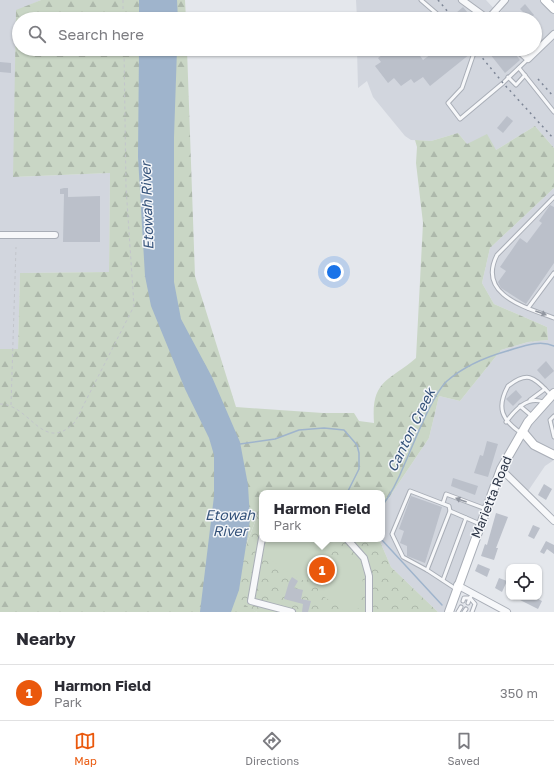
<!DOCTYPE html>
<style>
body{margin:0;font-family:"Golos Text",sans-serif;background:#f2f2f3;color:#2b2b33}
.controls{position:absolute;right:12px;bottom:12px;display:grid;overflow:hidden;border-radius:8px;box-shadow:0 1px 3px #0004}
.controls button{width:36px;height:36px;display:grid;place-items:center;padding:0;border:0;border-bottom:1px solid #e1e1e2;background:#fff;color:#2b2b33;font:20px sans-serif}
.you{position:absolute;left:334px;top:272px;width:14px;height:14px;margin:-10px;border:3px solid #fff;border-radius:50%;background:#1a73e8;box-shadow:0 0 0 6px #1a73e833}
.badge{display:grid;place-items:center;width:26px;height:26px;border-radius:50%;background:#ea580c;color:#fff;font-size:13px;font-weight:700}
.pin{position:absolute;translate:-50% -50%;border:2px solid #fff;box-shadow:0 1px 4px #0006}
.popup{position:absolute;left:259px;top:490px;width:126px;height:52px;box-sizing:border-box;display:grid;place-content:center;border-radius:8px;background:#fff;filter:drop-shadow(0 1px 3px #0005);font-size:13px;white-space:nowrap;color:#7c7c81}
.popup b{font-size:15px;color:#2b2b33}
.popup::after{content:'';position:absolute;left:50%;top:100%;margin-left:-8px;border:8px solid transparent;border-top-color:#fff}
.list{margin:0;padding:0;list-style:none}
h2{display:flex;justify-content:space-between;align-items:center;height:52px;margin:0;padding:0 16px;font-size:17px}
h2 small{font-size:13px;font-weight:400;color:#7c7c81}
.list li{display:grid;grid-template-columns:26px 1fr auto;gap:12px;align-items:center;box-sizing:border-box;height:56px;padding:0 16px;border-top:1px solid #e1e1e2}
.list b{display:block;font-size:15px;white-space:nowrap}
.list p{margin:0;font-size:13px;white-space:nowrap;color:#7c7c81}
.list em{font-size:13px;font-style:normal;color:#7c7c81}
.icon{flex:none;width:22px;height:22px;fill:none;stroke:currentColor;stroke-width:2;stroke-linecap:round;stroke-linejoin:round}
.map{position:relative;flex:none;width:554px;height:612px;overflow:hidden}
.search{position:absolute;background:#fff;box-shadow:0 1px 3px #0004;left:12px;right:12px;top:12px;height:44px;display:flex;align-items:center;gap:10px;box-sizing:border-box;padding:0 14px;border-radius:22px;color:#7c7c81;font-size:15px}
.sheet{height:108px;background:#fff}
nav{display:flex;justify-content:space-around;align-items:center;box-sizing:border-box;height:56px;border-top:1px solid #e1e1e2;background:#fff;font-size:11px;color:#7c7c81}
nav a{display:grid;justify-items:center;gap:2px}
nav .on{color:#ea580c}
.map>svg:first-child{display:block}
.built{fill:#d2d6de}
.forest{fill:url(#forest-firs)}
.park{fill:url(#park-crowns)}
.pitch{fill:#c9d6c5}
.water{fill:#9fb4cc}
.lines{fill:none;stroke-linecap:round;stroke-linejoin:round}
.stream{stroke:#9fb4cc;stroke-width:1.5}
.building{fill:#bbc0ca}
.lane-casing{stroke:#a9aeb7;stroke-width:5}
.street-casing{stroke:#a9aeb7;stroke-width:8}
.secondary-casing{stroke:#a9aeb7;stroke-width:10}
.path{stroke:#c2c5cb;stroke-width:1;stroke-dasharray:3 3;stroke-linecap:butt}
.lane{stroke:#f7f8fa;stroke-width:3}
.street{stroke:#f7f8fa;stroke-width:6}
.secondary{stroke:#fff;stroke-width:8}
.rail{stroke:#7d8696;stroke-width:1.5;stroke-dasharray:2 4;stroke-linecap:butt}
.oneway{fill:#9196a0}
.labels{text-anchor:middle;stroke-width:3;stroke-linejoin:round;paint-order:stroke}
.street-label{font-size:13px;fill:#2b3445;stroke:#f4f6f9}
.water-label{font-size:14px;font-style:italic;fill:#34527a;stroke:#f4f6f9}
</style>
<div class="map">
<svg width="554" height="612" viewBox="0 0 554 612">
<defs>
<pattern id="forest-firs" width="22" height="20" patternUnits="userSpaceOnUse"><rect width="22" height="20" fill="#c9d6c5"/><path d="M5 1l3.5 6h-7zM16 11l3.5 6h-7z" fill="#adb8ab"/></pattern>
<pattern id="park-crowns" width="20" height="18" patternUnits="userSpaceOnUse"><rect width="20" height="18" fill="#c9d6c5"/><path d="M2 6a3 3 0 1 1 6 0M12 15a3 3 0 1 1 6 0" fill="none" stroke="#adb8ab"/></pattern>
</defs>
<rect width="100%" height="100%" fill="#e4e7ec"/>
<g class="built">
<path d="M 0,0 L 41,0 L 16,11 L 14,177 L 110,173 L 109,272 L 20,273 L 18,349 L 0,349 Z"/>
<path d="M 356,0 L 486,0 L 499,14 L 509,0 L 554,0 L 554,148 L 535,126 L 496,150 L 467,144 L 458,133 L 431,141 L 411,140 L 405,136 L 373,97 L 367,81 L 358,88 L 357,49 L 535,49 L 535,19 L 357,19 Z"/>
<path d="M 554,188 L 554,460 L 545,466 L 528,491 L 504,469 L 445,612 L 438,612 L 391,567 L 379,539 L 382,539 L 382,508 L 429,438 L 439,396 L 460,401 L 501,350 L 528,342 L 548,340 L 547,327 L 494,304 L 482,283 L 490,248 Z"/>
</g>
<path class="forest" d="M 41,0 L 185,0 L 186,19 L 19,19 L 19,49 L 187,49 L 195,276 L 236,407 L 323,413 L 354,413 L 359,421 L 374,423 C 371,380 388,382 416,358 L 423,223 L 416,163 L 417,147 L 415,140 L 431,141 L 458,133 L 467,144 L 487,134 L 496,150 L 535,126 L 554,148 L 554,188 L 490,248 L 482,283 L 494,304 L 547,327 L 548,340 L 528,342 L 501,350 L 460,401 L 439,396 L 429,438 L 382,508 L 382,493 L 262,493 L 262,504 L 227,593 L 257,612 L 0,612 L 0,349 L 18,349 L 20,273 L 109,272 L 110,173 L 13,177 L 16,10 Z"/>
<path class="park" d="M 262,504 L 262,539 L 379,539 L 391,567 L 438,612 L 257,612 L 227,594 Z"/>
<g class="pitch">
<path d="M 268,539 L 334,539 L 307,580 L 300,580 L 260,553 Z"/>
<path d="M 344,553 C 367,572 366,585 357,611 L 345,612 L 318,592 L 318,586 Z"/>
</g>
<g class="water">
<path d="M 139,0 L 177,0 L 178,19 L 139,19 Z"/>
<path d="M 139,49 L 177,49 L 174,137 L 174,282 L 181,319 L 212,377 L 240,442 L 248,485 L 250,520 L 239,590 L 231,612 L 200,612 L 214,496 L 214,455 L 209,438 L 185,389 L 151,306 L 145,276 L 138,157 Z"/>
</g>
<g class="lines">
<g class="stream">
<path d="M 240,444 L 275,439 L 299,430 L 324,428 L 344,430 L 357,445 L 359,453 L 359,469 L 347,493"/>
<path d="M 382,506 C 392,493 399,478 405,463 C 414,443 432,395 447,381 C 463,367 486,357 507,351 C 521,347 539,339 554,346"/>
<path d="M 381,539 L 442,605"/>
</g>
</g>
<g class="building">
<path d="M 525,4 L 534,15 L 530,19 L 520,9 Z"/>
<path d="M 463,7 L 473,19 L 461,19 L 456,13 Z"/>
<path d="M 390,49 L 415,49 L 423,60 L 438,49 L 464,49 L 470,54 L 430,86 L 423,77 L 414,83 L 411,79 L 401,86 L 394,78 L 388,83 L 375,66 L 381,62 L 378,58 Z"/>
<path d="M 486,49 L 511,49 L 520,60 L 505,73 Z"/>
<path d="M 0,62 L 11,63 L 11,73 L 0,72 Z"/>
<path d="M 507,116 L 513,121 L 503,133 L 497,128 Z"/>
<path d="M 64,188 L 68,188 L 68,197 L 100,196 L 100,242 L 63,242 L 64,194 L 60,194 L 60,189 Z"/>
<path d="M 550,205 L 554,207 L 554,263 L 526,304 L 501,288 L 498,282 L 506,271 L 500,267 L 520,238 L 527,243 L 542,223 L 539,221 Z"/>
<path d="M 546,361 L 554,371 L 545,379 L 537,370 Z"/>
<path d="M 516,390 L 522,397 L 513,406 L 506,399 Z"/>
<path d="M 487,441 L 498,444 L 488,477 L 474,473 L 480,455 L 483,456 Z"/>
<path d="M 453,478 L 478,486 L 475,495 L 451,486 Z"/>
<path d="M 544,484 L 552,489 L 546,500 L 538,495 Z"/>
<path d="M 411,496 L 442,507 L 425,563 L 407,556 L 407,546 L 400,543 L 404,531 L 399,529 Z"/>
<path d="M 496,513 L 508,517 L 496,548 L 498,548 L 494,560 L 481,556 L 485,544 L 487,545 Z"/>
<path d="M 533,525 L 540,528 L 534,539 L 528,536 Z"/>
<path d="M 546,541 L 554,545 L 554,554 L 547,549 L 544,554 L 540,552 Z"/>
<path d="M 478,564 L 490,569 L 487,577 L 475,571 Z"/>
<path d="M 292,577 L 298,581 L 294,588 L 303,590 L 301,599 L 311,601 L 308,612 L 302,612 L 303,604 L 284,599 L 289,582 Z"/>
<path d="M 499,578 L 507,581 L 502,592 L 495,588 Z"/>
<path d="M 514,597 L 534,597 L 542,601 L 538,609 Z"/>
</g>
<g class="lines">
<defs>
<g id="lane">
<path d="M 421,0 L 443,19"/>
<path d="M 478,19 L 483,16"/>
<path d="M 471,49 L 474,53 L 462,88 L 448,103 L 460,119 L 503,83 L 528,59"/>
<path d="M 429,50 L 431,49"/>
<path d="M 519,68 L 554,112"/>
<path d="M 508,77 L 516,85 L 525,75"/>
<path d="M 554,197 L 497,255 C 477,295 525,307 554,318"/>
<path d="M 528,308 L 554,273"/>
<path d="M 530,400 L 545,389"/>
<path d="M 520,406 L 533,417"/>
<path d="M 554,416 L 550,420 L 554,437"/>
<path d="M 506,422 C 515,410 527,396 543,402"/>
<path d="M 521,433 C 502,420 496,408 508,386 C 529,370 534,378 550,394"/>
<path d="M 443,503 L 446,494 L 486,509"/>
<path d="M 427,570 L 403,557 L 392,534 L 410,491 L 449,506 L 450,511"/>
<path d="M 443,580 L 466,518"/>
<path d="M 456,589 L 427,570 L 450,511 L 480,524"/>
<path d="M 463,601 L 464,598 L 470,598 L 468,603"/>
<path d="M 458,612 L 461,607"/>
<path d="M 464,612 L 466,609"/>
<path d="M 472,612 L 475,604 L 470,598 L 473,593"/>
</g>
<g id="street">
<path d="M 462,0 L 488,19"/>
<path d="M 488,19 L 505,0"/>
<path d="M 517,49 L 528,59 L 554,34"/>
<path d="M 0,235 L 55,235"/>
<path d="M 501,469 L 554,521"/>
<path d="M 262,538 L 251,601 L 292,612"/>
<path d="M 347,539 L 364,558 L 369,576 L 369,612"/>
<path d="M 457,585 L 507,612"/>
</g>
<g id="secondary">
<path d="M 545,0 L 554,9"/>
<path d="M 523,432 L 534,445 L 554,455"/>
<path d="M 449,612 L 501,469 L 528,422 L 554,393"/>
</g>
</defs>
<use href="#lane" class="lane-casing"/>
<use href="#street" class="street-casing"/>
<use href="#secondary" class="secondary-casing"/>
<g class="path">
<path d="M 123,0 L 123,19"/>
<path d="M 0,404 C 30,404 43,455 75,422 L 134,306 L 126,187 L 124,49"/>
<path d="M 11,405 L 16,247"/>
</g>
<use href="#lane" class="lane"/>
<use href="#street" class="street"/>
<use href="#secondary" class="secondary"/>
<g class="rail">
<path d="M 438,0 L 454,19"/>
<path d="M 475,49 L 503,83 L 554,139"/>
<path d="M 538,79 L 554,97"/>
</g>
</g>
<defs><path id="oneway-solid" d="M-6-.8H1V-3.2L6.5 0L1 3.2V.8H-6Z"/></defs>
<g class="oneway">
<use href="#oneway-solid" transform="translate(541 313) rotate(20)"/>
<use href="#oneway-solid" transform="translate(461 500) rotate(-160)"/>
</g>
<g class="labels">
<g class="street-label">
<text transform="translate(491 497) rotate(-68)" y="5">Marietta Road</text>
</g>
<g class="water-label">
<text transform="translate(147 206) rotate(-92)" y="5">Etowah River</text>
<text transform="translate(411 430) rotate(-64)" y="5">Canton Creek</text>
<text x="230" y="520">Etowah<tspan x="230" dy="16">River</tspan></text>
</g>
</g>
</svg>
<div class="controls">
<button><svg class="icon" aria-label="locate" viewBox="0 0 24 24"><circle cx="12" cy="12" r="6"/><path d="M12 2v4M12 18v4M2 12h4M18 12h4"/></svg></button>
</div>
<div class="you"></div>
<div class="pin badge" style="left:322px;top:570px">1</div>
<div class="popup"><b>Harmon Field</b>Park</div>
<div class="search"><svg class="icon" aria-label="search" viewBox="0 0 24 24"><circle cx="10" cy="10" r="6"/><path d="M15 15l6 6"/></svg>Search here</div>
</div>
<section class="sheet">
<h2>Nearby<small></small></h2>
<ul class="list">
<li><span class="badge">1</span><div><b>Harmon Field</b><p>Park</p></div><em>350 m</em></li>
</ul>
</section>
<nav>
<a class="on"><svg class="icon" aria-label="map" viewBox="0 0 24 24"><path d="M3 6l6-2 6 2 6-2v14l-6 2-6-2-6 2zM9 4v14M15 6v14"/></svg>Map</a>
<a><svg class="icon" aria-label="directions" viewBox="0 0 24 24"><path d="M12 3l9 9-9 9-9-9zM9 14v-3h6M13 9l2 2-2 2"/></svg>Directions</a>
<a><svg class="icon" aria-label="saved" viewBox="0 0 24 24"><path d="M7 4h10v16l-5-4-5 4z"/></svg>Saved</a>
</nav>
